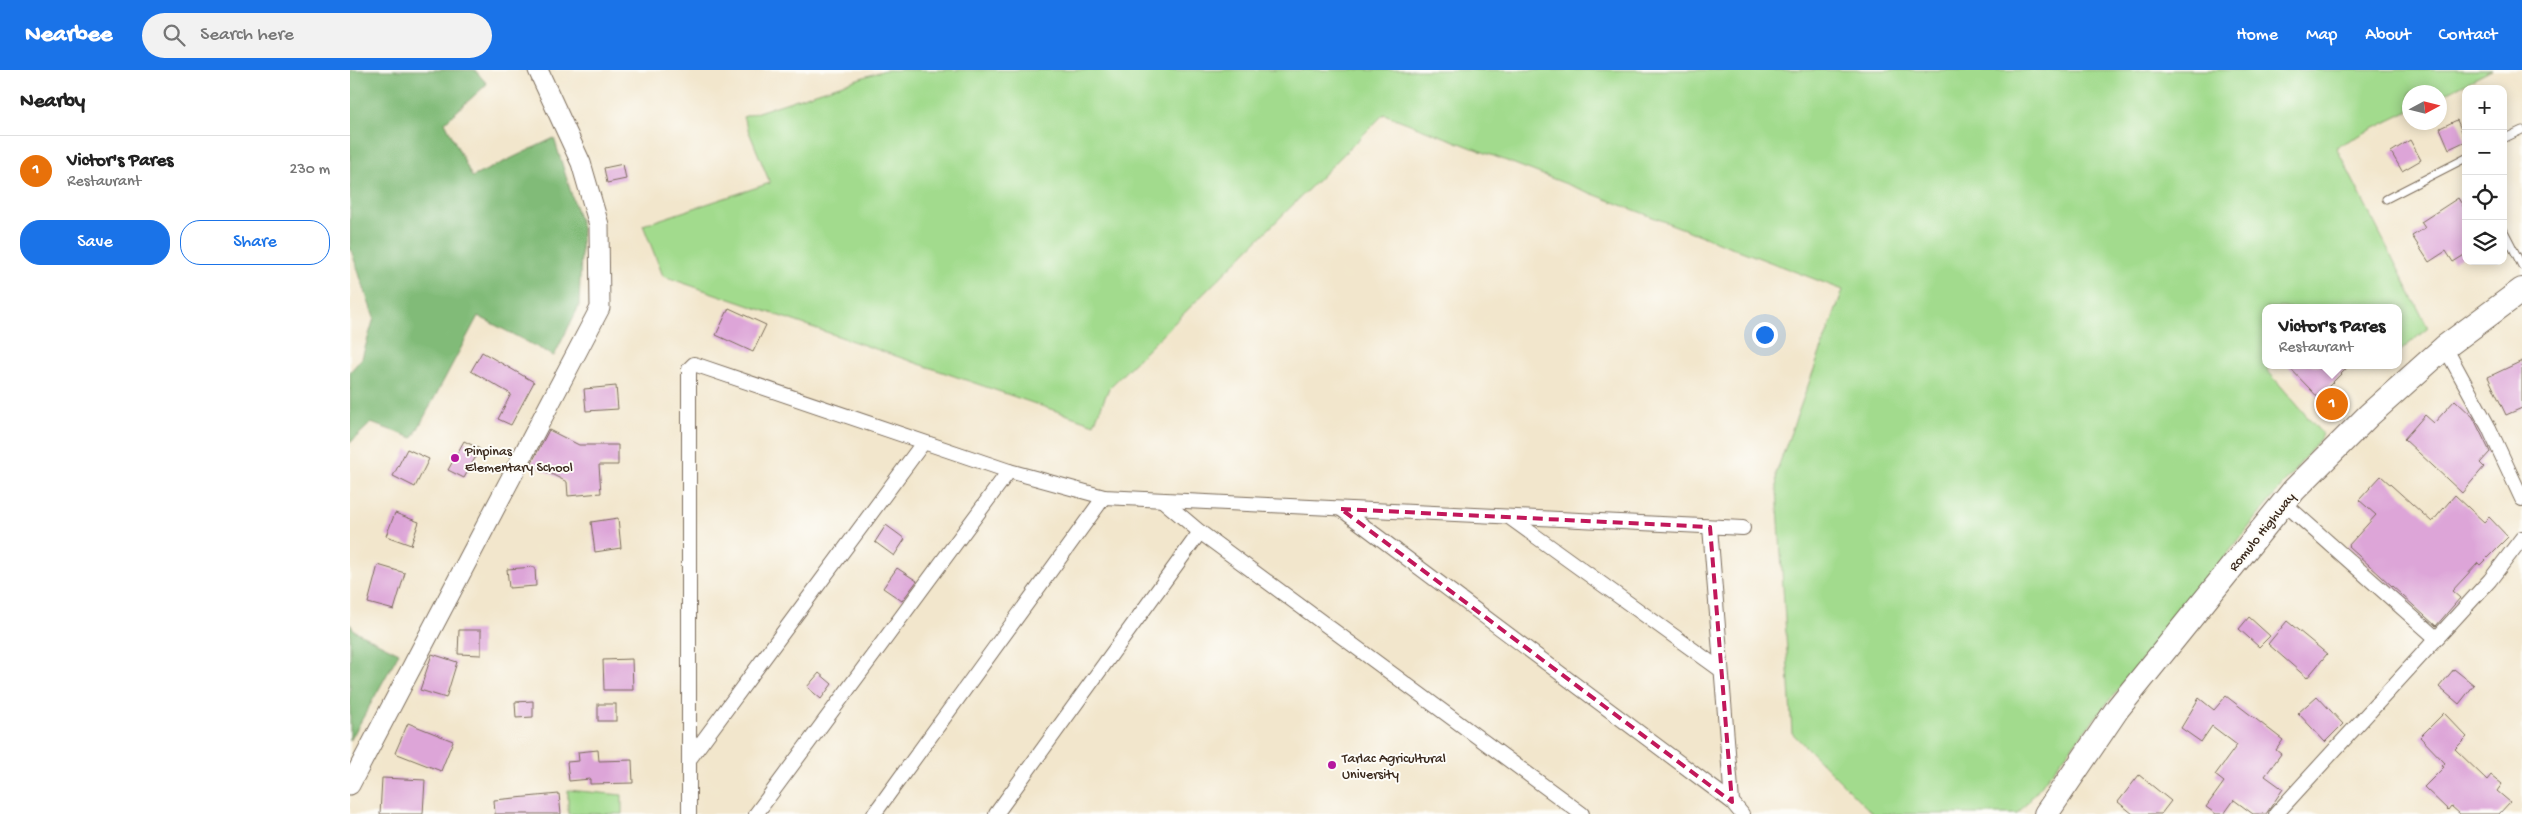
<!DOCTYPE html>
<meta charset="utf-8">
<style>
body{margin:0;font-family:"Gochi Hand",sans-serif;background:#f2f2f2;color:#222}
.controls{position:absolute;right:15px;top:15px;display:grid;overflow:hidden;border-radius:10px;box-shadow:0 2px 12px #0003}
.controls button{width:45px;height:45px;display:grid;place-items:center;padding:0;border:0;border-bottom:1px solid #e0e0e0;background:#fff;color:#222;font:25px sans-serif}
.compass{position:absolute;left:2052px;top:15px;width:45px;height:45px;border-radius:50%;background:#fff;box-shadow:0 2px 12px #0003;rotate:83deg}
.you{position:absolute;left:1414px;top:264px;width:18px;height:18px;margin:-12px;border:4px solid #fff;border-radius:50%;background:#1a73e8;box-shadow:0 0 0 8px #1a73e833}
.badge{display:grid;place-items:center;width:32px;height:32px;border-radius:50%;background:#1a73e8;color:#fff;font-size:16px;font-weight:700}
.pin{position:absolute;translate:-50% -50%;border:2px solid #fff;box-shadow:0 1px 5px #0006}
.popup{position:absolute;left:1912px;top:234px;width:140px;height:65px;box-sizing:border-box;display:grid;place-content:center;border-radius:10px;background:#fff;filter:drop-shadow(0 1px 4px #0005);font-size:16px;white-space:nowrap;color:#767676}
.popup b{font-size:19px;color:#222}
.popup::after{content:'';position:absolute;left:50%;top:100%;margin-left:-10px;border:10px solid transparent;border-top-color:#fff}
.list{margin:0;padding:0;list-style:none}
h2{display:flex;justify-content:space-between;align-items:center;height:65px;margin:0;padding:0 20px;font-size:21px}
h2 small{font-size:16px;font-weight:400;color:#767676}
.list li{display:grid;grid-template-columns:32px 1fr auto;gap:15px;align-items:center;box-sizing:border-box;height:70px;padding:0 20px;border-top:1px solid #e0e0e0}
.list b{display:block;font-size:19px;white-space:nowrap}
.list p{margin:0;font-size:16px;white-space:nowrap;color:#767676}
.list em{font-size:16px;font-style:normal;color:#767676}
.actions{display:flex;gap:10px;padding:15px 20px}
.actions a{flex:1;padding:11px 0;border:1px solid #1a73e8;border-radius:20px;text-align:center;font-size:18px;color:#1a73e8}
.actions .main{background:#1a73e8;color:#fff}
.icon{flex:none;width:28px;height:28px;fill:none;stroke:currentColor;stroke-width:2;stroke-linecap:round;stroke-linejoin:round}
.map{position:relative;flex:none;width:2172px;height:744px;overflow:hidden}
header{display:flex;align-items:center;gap:30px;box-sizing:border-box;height:70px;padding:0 25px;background:#1a73e8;color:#fff}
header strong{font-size:24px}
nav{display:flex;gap:28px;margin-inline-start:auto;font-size:18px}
.search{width:350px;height:45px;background:#f2f2f2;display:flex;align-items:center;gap:12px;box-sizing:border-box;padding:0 18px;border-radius:28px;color:#767676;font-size:19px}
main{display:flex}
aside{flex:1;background:#fff}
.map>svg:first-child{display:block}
.green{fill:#a2db8d;stroke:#6e8256}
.forest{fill:#81bb78;stroke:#5e724b}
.building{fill:#dda5d8}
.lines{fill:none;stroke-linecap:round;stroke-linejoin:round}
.lane-casing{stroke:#7b6c5b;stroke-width:9}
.street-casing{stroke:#7b6c5b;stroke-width:16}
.secondary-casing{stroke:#7b6c5b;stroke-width:21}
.highway-casing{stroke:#7b6c5b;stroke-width:26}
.lane{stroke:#fff;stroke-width:7}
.street{stroke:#fff;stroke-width:14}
.secondary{stroke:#fff;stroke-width:19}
.highway{stroke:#fff;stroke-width:24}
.marked{fill:none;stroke:#c2185b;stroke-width:4;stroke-dasharray:10 6;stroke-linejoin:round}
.poi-dot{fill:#b5179e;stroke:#fdfcf7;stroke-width:2}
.labels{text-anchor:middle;stroke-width:4;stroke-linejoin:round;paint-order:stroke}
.poi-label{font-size:14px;fill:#3b2a1e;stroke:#fdfcf7;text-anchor:start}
.street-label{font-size:14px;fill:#3b2a1e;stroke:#fdfcf7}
</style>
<header>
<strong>Nearbee</strong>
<div class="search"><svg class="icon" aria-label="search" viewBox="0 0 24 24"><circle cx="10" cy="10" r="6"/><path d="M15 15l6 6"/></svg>Search here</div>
<nav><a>Home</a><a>Map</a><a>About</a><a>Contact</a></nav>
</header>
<main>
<aside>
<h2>Nearby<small></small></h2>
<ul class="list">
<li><span class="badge" style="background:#e8710a">1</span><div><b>Victor's Pares</b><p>Restaurant</p></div><em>230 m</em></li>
</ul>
<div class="actions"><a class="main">Save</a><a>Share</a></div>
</aside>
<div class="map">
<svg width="2172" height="744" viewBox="0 0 2172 744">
<rect width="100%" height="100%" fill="#fdfcf7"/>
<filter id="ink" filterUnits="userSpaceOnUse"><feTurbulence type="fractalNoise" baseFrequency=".02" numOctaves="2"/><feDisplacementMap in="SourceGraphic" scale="10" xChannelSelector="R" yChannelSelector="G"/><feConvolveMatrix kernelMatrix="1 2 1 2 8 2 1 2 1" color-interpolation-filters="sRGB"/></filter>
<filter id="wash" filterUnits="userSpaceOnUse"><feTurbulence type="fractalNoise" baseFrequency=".0096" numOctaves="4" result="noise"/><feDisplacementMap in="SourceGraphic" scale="20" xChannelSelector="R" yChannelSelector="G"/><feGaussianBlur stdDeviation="1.12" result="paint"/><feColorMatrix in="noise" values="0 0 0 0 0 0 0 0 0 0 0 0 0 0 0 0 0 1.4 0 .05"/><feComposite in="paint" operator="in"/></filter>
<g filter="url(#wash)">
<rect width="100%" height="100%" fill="#f2e6cc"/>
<g class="green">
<path d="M 535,0 L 2142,0 L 2090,26 L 2090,22 L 2060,22 L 2059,41 L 1986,77 L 2078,258 L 2048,283 L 2048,238 L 1916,238 L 1916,295 L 1921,295 L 1917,300 L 1973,365 L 1668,744 L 1523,744 L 1442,663 L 1426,403 L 1493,220 L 1034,44 L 759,318 L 744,354 L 313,206 L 293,155 L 420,113 L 393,47 Z"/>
<path d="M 218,720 L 272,725 L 272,744 L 218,744 Z"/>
</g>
<g class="forest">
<path d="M 0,0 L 125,0 L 137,14 L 95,52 L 122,107 L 204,68 L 232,158 L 229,236 L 204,286 L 128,246 L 63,368 L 21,353 L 0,373 L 0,302 L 12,288 L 24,248 L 0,177 Z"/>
<path d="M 0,554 L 5,561 L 49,583 L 0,671 Z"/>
</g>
<g id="blocks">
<g class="building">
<path d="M 2107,50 L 2116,71 L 2099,79 L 2090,58 Z"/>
<path d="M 2060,70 L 2071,90 L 2052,101 L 2041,82 Z"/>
<path d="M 273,94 L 276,109 L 257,113 L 254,98 Z"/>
<path d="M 2108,128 L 2116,141 L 2116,184 L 2103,192 L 2096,181 L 2079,192 L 2062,166 L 2075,158 L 2071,152 Z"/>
<path d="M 379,238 L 416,255 L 403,282 L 366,265 Z"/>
<path d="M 132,282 L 184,312 L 161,355 L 148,349 L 161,324 L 121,301 Z"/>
<path d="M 2172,291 L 2172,338 L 2156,345 L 2138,307 Z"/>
<path d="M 1937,295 L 2000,295 L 1978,317 L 1991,331 L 1981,341 Z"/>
<path d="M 266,316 L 268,339 L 236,341 L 234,319 Z"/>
<path d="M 2105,330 L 2123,347 L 2140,382 L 2130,393 L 2134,397 L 2112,423 L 2054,369 L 2075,345 L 2084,353 Z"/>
<path d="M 199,360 L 229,375 L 268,375 L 268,395 L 249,395 L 251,423 L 218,426 L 217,412 L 181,394 Z"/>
<path d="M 114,371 L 130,379 L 114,408 L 98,400 Z"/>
<path d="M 57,379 L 79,389 L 65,417 L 43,406 Z"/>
<path d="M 2031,406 L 2082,452 L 2105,425 L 2134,452 L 2139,447 L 2158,467 L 2130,495 L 2128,493 L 2102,521 L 2110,528 L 2086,556 L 1998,476 L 2026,445 L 2009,430 Z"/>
<path d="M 45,443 L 69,452 L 61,475 L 36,466 Z"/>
<path d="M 268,448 L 271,478 L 245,482 L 241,452 Z"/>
<path d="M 536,455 L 555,469 L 544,486 L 525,472 Z"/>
<path d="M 28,495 L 55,503 L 44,540 L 18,533 Z"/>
<path d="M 185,497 L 186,516 L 159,518 L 157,499 Z"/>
<path d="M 547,498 L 567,511 L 552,531 L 533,518 Z"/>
<path d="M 1899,547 L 1920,566 L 1909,577 L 1889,559 Z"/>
<path d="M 1937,551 L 1977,584 L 1957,608 L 1918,574 Z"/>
<path d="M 109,560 L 131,560 L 131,585 L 108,584 Z"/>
<path d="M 82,584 L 107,592 L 96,628 L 70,620 Z"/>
<path d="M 282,589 L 283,620 L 254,620 L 253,590 Z"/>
<path d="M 2104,599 L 2124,615 L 2109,634 L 2089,617 Z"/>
<path d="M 469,603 L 482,614 L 471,629 L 457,617 Z"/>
<path d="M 1876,626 L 1933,670 L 1926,680 L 1931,684 L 1915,706 L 1933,719 L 1916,744 L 1903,744 L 1884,730 L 1874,744 L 1866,744 L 1856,737 L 1874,712 L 1865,705 L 1887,675 L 1862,656 L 1851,672 L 1831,658 L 1849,628 L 1864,640 Z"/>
<path d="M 1967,626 L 1993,654 L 1975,672 L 1948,643 Z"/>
<path d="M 183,631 L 183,647 L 166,648 L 165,632 Z"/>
<rect x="248" y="634" width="18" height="17"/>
<path d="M 2094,643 L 2117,667 L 2105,679 L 2137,710 L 2141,705 L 2152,714 L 2147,721 L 2160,732 L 2149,744 L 2110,744 L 2101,736 L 2098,740 L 2074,717 L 2094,697 L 2092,696 L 2095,693 L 2070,667 Z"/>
<path d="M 58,653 L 103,671 L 91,701 L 45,683 Z"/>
<path d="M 248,680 L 249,691 L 282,690 L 283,713 L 240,714 L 240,709 L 219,711 L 217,692 L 229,691 L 228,682 Z"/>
<path d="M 1789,705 L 1821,731 L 1811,744 L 1783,744 L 1768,732 Z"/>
<path d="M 32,708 L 75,710 L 73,744 L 30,744 Z"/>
<path d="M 209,724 L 211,744 L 145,744 L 144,730 Z"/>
</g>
</g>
</g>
<g filter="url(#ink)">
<use href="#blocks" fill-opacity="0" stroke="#7b6c5b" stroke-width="1"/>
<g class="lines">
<defs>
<g id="lane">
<path d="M 2153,69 L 2172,60"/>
<path d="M 2036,129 L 2116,88"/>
<path d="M 2153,159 L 2172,196"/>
</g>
<g id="street">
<path d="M 2095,277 L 2139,358 L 2172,429"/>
<path d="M 812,430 L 850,462 L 1232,744"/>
<path d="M 1934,433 L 2086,568"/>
<path d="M 991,439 L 1382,732 L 1392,744"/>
<path d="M 1159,447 L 1371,600"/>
<path d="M 1360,457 L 1382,732"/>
<path d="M 341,687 L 573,373"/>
<path d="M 339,744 L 339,299 L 344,294 L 659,401 L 754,427 L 1393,458"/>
<path d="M 406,744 L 659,401"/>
<path d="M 524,744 L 754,427"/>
<path d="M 646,744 L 850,462"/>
<path d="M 1926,744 L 2140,510 L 2172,468"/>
</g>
<path id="secondary" d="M 0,715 L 250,238 L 249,155 L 231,93 L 188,0"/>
<path id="highway" d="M 1696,744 L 1768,638 L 1944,420 L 2019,345 L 2095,277 L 2172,220"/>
</defs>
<use href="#lane" class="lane-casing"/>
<use href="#street" class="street-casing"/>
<use href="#secondary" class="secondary-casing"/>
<use href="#highway" class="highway-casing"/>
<use href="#lane" class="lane"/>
<use href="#street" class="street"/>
<use href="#secondary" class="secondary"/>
<use href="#highway" class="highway"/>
</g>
</g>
<path class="marked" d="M 991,439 L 1360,457 L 1382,732 Z"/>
<g class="poi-dot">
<circle cx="105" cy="388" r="5"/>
<circle cx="982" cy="695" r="5"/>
</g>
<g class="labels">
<g class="poi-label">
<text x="115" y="385">Pinpinas<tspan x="115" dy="16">Elementary School</tspan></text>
<text x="992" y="692">Tarlac Agricultural<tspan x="992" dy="16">University</tspan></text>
</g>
<g class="street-label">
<text transform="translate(1911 461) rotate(-51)" y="5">Romulo Highway</text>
</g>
</g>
</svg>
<div class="controls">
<button>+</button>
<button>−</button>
<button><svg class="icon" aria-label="locate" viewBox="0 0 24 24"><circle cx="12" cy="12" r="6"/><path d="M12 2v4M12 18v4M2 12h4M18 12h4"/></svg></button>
<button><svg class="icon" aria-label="layers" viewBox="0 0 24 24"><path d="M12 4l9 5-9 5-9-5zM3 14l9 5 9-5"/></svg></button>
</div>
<svg class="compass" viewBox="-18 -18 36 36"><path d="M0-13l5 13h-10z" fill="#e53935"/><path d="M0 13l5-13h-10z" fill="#767676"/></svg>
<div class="you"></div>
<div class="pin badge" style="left:1982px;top:334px;background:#e8710a">1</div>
<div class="popup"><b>Victor's Pares</b>Restaurant</div>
</div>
</main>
